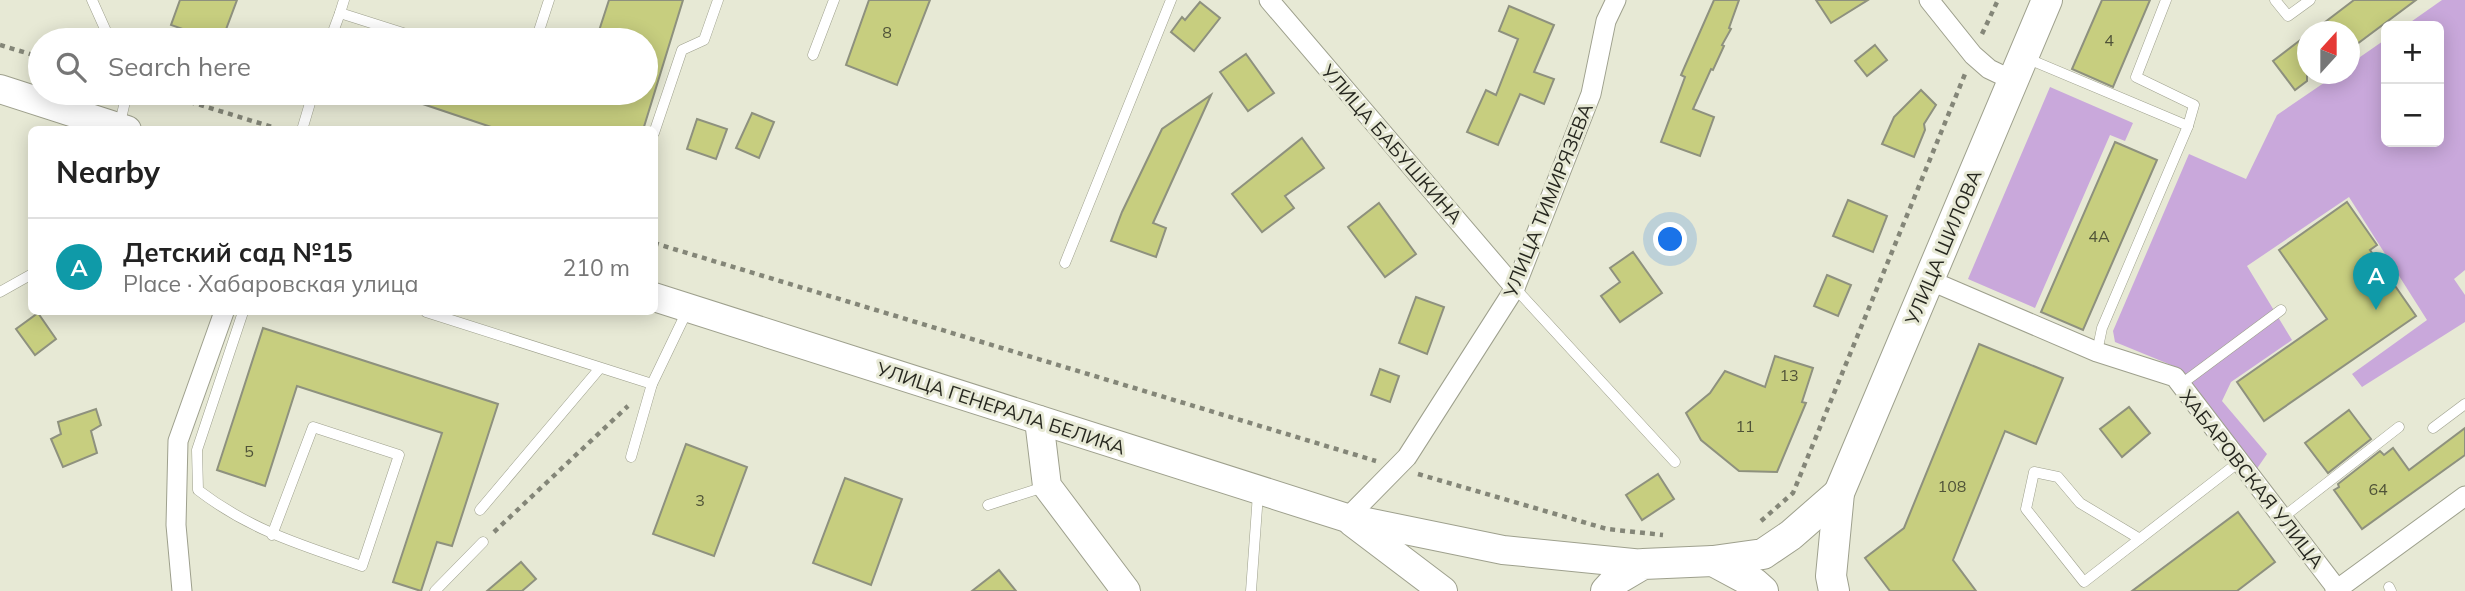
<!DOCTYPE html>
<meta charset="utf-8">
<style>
body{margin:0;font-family:Mulish,sans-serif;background:#f6f6f6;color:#222}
.controls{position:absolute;right:21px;top:21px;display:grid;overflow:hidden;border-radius:10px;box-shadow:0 4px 18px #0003}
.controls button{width:63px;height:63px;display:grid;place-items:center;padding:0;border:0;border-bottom:2px solid #e0e0e0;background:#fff;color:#222;font:35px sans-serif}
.compass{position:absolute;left:2297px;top:21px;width:63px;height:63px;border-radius:50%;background:#fff;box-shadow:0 4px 18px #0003;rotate:21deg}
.you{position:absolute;left:1671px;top:240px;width:24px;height:24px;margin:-18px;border:5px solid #fff;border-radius:50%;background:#1a73e8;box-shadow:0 0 0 10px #1a73e833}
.badge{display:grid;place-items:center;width:46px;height:46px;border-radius:50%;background:#8437a8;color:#fff;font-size:23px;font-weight:700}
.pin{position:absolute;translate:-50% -58px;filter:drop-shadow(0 2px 4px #0008)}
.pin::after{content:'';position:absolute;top:37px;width:24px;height:21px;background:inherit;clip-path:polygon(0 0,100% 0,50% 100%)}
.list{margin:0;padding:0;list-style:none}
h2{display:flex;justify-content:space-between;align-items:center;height:91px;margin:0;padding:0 28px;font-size:30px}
h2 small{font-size:23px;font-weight:400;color:#767676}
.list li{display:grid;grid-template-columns:46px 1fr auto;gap:21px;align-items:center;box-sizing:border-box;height:98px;padding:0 28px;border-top:2px solid #e0e0e0}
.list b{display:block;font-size:26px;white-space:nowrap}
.list p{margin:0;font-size:23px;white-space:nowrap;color:#767676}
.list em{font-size:23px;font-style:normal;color:#767676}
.icon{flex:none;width:38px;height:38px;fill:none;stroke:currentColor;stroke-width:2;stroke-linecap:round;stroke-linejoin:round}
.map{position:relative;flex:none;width:2465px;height:591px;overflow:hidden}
.search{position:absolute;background:#fff;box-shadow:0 4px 18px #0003;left:28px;top:28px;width:630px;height:77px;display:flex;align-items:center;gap:18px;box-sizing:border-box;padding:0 24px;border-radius:38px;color:#767676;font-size:26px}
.panel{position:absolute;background:#fff;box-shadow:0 4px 18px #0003;left:28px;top:126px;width:630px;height:189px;border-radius:10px}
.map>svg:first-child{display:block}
.green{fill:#c9a8db}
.building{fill:#c7ce7f;stroke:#8e917e;stroke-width:2}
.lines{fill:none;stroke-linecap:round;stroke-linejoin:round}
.service-casing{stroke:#9ea08d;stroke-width:11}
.minor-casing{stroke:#9ea08d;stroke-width:21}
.secondary-casing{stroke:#9ea08d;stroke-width:30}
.primary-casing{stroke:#9ea08d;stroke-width:32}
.path{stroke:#848678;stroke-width:4.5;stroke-dasharray:5 5;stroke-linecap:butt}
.service{stroke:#fff;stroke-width:10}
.minor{stroke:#fff;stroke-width:19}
.secondary{stroke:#fff;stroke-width:28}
.primary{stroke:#fff;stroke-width:30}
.labels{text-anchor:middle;stroke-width:6;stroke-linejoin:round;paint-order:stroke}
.number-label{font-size:16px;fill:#4f5238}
.street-label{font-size:19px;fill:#272820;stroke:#e7e9d5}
</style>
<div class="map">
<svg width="2465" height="591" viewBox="0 0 2465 591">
<rect width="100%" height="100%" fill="#e7e9d5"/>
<g class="green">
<path d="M 2442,0 L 2465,0 L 2465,270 L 2454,279 L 2465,295 L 2465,322 L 2362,387 L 2352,374 L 2427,320 L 2349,197 L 2247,266 L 2292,340 L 2231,382 L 2222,401 L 2267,454 L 2256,470 L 2176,367 L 2115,342 L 2113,331 L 2189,154 L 2246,179 L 2277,115 L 2337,74 L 2350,74 L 2350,64 L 2386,39 L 2386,142 L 2439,142 L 2439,26 L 2405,26 Z"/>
<path d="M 2050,87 L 2133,123 L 2125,141 L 2110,135 L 2035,308 L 1968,279 Z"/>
</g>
<g class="building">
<path d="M 180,0 L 237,0 L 222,40 L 214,40 L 171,25 Z"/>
<path d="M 609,0 L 683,0 L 643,130 L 500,130 L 399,96 L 400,93 L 646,93 L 646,40 L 596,40 Z"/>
<path d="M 869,0 L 930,0 L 897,85 L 846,65 Z"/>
<path d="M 1714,0 L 1739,0 L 1729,28 L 1731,29 L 1722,45 L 1724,46 L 1713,70 L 1711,69 L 1693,109 L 1714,117 L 1700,156 L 1661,142 L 1685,77 L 1681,75 Z"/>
<path d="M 1816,0 L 1868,0 L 1831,23 Z"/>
<path d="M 2102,0 L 2150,0 L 2113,87 L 2072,69 Z"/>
<path d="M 2354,0 L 2416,0 L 2349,50 L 2349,32 L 2312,32 Z"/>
<path d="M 1200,2 L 1220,18 L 1194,51 L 1171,32 L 1182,17 L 1185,20 Z"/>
<path d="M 1509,6 L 1554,25 L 1534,72 L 1554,79 L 1544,104 L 1520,94 L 1498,145 L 1467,132 L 1486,90 L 1496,95 L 1518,39 L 1499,31 Z"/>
<path d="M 2307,35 L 2307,81 L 2295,90 L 2273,61 Z"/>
<path d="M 1875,45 L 1887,60 L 1867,76 L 1855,61 Z"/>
<path d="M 1246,54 L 1274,93 L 1248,111 L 1220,72 Z"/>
<path d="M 1921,90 L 1936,105 L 1924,124 L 1925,130 L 1914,157 L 1882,144 L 1894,117 Z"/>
<path d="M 1211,95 L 1153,223 L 1166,228 L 1156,257 L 1111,241 L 1122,212 L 1162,129 Z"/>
<path d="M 752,113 L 774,122 L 759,158 L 736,148 Z"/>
<path d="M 697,119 L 727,129 L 716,159 L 687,149 Z"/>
<path d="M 1302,138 L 1324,168 L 1285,196 L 1294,208 L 1262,232 L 1232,194 Z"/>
<path d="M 2115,142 L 2157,160 L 2083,330 L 2041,312 Z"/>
<path d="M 1848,200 L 1887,216 L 1873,252 L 1833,236 Z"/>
<path d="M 2347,202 L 2377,245 L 2370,250 L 2416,316 L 2264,421 L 2237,382 L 2327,319 L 2279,250 Z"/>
<path d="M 1379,203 L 1416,254 L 1385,277 L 1348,227 Z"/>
<path d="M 1633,252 L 1662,293 L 1620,322 L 1601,296 L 1620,282 L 1610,268 Z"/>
<path d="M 1827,275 L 1851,285 L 1838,316 L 1814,306 Z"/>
<path d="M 1416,297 L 1444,307 L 1427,354 L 1399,343 Z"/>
<path d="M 38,313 L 56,339 L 35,355 L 16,329 Z"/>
<path d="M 263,328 L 498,404 L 452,546 L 437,542 L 421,591 L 393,582 L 442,433 L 297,386 L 265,486 L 217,470 Z"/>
<path d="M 1979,344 L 2063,378 L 2036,444 L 2005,431 L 1953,560 L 1976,591 L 1890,591 L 1865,558 L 1904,528 Z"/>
<path d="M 1775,356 L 1813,368 L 1802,402 L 1806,403 L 1777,472 L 1739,471 L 1701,440 L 1686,413 L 1710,393 L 1725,371 L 1765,387 Z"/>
<path d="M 1380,369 L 1399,376 L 1390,402 L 1371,395 Z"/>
<path d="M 2129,407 L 2150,433 L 2122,457 L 2100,429 Z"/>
<path d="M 96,409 L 101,425 L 91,431 L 97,453 L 63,467 L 51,439 L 61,434 L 58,422 Z"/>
<path d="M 2349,410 L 2371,439 L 2328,473 L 2305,443 Z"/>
<path d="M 2465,428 L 2465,455 L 2362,529 L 2334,490 L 2339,487 L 2338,484 L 2380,451 L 2384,455 L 2393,448 L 2409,470 Z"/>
<path d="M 686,444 L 747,467 L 714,556 L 653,534 Z"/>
<path d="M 1658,474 L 1674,499 L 1642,520 L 1626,495 Z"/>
<path d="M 845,478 L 902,499 L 871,585 L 813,563 Z"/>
<path d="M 2238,512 L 2275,562 L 2237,591 L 2132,591 Z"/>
<path d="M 521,562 L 536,579 L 522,591 L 487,591 Z"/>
<path d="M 999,570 L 1016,591 L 972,591 Z"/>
</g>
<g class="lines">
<defs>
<g id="service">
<path d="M 92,0 L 110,40"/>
<path d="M 2166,0 L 2136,77 L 2194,105 L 2188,126"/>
<path d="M 2275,0 L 2288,16 L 2310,0"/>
<path d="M 340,13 L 344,0"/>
<path d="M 330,40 L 340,13 L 425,40"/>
<path d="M 536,40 L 549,0"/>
<path d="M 813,55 L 834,0"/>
<path d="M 2026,58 L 2188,126 L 2102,328 L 2097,352"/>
<path d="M 119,127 L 127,93"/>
<path d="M 302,130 L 313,93"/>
<path d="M 654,133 L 682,50 L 704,40 L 718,0"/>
<path d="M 1065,263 L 1171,0"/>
<path d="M 1515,288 L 1675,462"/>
<path d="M 0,292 L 32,274"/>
<path d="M 243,312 L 197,450 L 198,490 C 250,530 301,545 362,566 L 399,455 L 313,427 L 272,535"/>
<path d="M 426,312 L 652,384"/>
<path d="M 2180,385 L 2281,310"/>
<path d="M 2433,428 L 2465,404"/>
<path d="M 631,457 L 652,384 L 688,309"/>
<path d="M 988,505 L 1044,487"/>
<path d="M 480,510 L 600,368"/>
<path d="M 2282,518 L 2399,427"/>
<path d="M 2140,539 L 2080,503 L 2058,477 L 2034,472 L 2026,509 L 2084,582 C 2135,542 2187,502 2239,462"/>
<path d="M 2389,587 L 2391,591"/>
<path d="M 435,591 L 483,542"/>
<path d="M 1251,591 L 1258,494"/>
</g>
<g id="minor">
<path d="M 1269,0 L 1515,288"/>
<path d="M 1929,0 L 1973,55 L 1989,69 L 2014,81"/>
<path d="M 1929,280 L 2097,352 L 2175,377 L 2337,589"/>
<path d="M 1347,518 L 1407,457 L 1515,288 L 1591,94 L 1606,21 L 1616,0"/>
<path d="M 182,591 L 176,525 L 178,441 L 224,312"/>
<path d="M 2335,591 L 2465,496"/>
</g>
<g id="secondary">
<path d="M 0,89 L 127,130"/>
<path d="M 654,297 L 1347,518 L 1503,550 L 1643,564"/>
<path d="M 1039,420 L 1047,486 L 1126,591"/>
<path d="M 1352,522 L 1443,591"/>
</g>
<g id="primary">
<path d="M 1713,561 L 1754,583 L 1763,591"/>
<path d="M 1606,591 L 1616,580 L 1643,564 L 1713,561 L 1763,554 L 1791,535 L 1839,493"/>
<path d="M 1834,591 L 1831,576 L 1839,493 L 2047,0"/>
</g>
</defs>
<use href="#service" class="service-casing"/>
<use href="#minor" class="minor-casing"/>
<use href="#secondary" class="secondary-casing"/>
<use href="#primary" class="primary-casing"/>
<g class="path">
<path d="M 1982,34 L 1998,0"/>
<path d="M 0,45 L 40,57"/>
<path d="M 161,93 L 282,130"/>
<path d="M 654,243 L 1376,461"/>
<path d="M 1418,474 L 1607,529 L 1663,535"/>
<path d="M 1761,521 L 1793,493 L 1965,74"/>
<path d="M 494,532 L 628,406"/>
</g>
<use href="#service" class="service"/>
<use href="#minor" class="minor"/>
<use href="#secondary" class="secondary"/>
<use href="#primary" class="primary"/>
</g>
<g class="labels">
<g class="number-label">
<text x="887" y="38">8</text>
<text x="2109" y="46">4</text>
<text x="2099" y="242">4А</text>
<text x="1789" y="381">13</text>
<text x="1745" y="432">11</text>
<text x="249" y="457">5</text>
<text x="1952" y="492">108</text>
<text x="2378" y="495">64</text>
<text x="700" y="506">3</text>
</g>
<g class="street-label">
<text transform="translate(1392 144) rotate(49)" y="7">УЛИЦА БАБУШКИНА</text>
<text transform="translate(1548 200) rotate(-68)" y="7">УЛИЦА ТИМИРЯЗЕВА</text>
<text transform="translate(1943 247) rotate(-67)" y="7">УЛИЦА ШИЛОВА</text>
<text transform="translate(1001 408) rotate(18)" y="7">УЛИЦА ГЕНЕРАЛА БЕЛИКА</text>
<text transform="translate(2252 479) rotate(52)" y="7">ХАБАРОВСКАЯ УЛИЦА</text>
</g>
</g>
</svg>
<div class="controls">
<button>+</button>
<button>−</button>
</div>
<svg class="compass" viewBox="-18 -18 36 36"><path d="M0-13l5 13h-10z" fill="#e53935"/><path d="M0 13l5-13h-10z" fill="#767676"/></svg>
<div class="you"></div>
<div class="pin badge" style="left:2376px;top:310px;background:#0f9aa8">A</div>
<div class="search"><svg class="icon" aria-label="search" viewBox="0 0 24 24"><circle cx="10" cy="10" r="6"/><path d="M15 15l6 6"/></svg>Search here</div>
<section class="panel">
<h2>Nearby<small></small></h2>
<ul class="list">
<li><span class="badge" style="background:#0f9aa8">A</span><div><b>Детский сад №15</b><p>Place · Хабаровская улица</p></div><em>210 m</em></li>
</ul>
</section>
</div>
